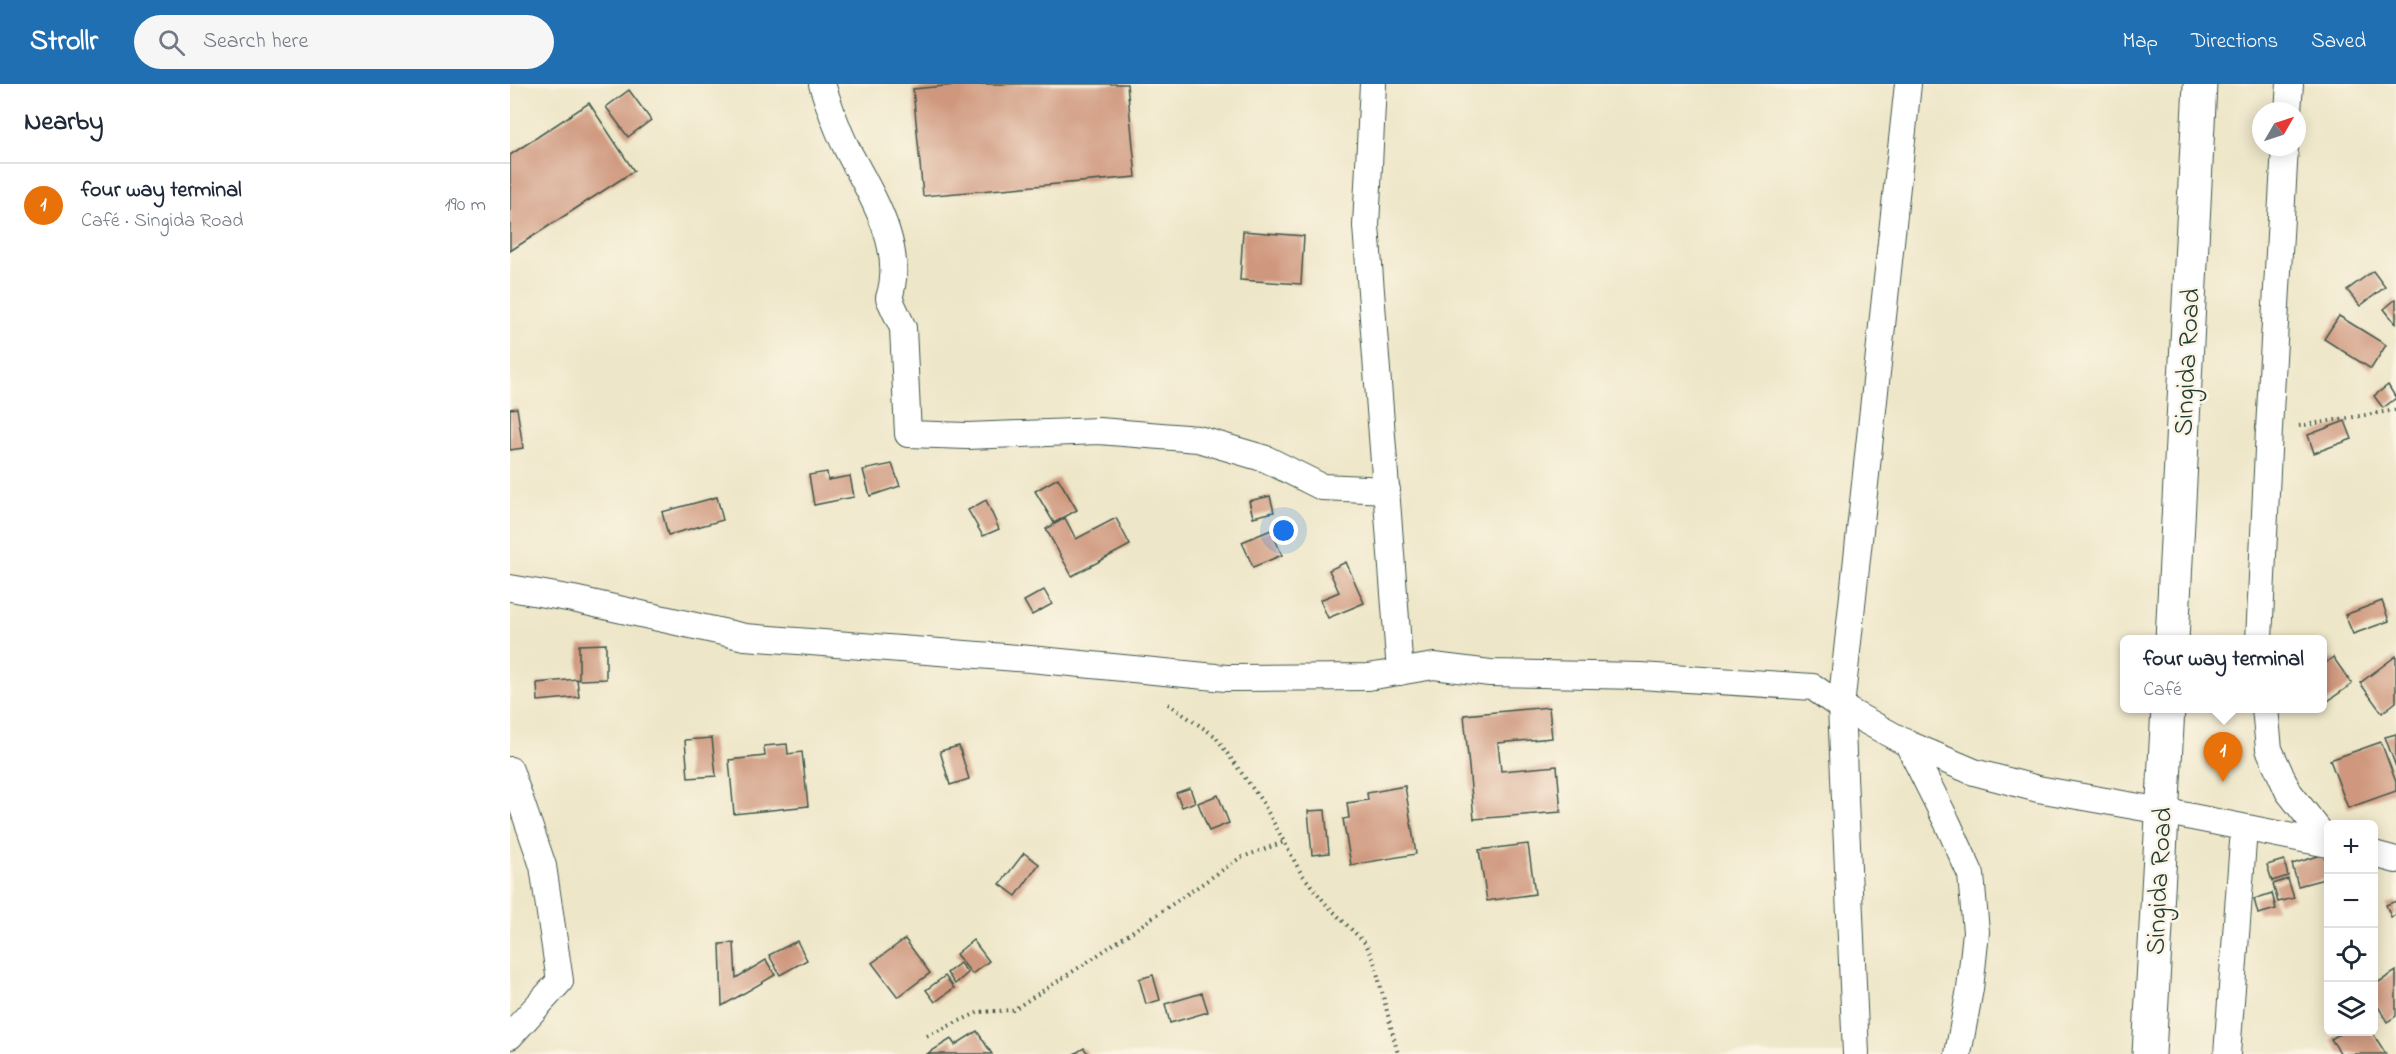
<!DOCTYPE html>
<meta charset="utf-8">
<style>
body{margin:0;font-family:"Indie Flower",sans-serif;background:#f6f6f7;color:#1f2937}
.controls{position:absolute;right:18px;bottom:18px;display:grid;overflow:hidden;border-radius:9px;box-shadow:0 3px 15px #0003}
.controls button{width:54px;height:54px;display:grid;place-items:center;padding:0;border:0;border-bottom:2px solid #e0e1e3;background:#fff;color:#1f2937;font:30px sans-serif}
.compass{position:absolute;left:1742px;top:18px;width:54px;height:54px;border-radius:50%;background:#fff;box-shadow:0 3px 15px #0003;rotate:51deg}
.you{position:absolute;left:774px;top:447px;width:21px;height:21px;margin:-15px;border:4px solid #fff;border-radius:50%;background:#1a73e8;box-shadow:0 0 0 9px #1a73e833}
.badge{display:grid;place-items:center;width:39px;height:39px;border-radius:50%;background:#1f6fb2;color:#fff;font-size:20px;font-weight:700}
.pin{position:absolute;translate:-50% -50px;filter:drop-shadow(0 2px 3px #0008)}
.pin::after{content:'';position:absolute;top:32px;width:21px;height:18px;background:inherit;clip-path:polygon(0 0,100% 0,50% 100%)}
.popup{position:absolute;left:1610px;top:551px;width:207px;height:78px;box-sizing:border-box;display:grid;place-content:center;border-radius:9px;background:#fff;filter:drop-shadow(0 2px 4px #0005);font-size:20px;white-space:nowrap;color:#747a83}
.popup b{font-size:22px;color:#1f2937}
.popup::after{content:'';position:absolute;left:50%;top:100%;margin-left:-12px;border:12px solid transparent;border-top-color:#fff}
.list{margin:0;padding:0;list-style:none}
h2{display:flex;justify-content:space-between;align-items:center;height:78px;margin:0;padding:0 24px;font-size:26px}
h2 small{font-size:20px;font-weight:400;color:#747a83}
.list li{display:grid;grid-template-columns:39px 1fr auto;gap:18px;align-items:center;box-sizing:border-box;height:84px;padding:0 24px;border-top:2px solid #e0e1e3}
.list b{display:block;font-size:22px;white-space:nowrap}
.list p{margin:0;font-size:20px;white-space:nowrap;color:#747a83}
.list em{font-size:20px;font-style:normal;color:#747a83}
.icon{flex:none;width:33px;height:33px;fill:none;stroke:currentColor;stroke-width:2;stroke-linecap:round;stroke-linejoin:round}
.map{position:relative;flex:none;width:1886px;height:970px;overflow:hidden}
header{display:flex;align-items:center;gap:36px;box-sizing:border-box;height:84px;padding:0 30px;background:#1f6fb2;color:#fff}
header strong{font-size:28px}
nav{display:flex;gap:33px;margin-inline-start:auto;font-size:21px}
.search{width:420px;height:54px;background:#f6f6f7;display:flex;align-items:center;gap:15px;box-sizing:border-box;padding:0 21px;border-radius:33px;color:#747a83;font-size:22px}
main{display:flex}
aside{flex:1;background:#fff}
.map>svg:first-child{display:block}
.building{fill:#cf987e}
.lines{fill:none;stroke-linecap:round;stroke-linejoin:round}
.street-casing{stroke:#3e564a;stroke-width:28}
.highway-casing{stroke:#3e564a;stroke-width:35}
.path{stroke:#3e564a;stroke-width:4;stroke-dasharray:1.5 4.5;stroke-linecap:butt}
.street{stroke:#fff;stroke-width:26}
.highway{stroke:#fff;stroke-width:33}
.labels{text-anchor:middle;stroke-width:5;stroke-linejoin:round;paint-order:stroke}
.street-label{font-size:27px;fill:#1f3d34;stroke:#fcf5e5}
</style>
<header>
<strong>Strollr</strong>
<div class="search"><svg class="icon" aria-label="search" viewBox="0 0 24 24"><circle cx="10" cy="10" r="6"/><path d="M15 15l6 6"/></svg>Search here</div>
<nav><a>Map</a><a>Directions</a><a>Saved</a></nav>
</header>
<main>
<aside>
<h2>Nearby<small></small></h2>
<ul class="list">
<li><span class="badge" style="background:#e8710a">1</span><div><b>four way terminal</b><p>Café · Singida Road</p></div><em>190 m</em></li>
</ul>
</aside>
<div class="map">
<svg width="1886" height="970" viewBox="0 0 1886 970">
<rect width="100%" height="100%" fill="#fcf5e5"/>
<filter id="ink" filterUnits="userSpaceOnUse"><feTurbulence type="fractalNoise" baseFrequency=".0167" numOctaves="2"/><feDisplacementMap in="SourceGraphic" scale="12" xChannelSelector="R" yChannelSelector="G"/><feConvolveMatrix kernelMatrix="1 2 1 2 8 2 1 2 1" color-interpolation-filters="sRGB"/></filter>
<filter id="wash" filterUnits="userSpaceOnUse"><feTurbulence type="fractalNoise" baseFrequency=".008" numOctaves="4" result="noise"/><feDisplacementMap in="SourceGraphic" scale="24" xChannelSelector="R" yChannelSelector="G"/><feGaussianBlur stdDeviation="1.35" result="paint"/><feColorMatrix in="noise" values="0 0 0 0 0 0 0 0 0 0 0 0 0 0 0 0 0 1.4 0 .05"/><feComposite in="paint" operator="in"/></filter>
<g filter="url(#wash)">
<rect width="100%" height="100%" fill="#eee6c8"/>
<g id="blocks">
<g class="building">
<path d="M 456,0 L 617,0 L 626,93 L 413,112 L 403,5 Z"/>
<path d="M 119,6 L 141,36 L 118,53 L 96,23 Z"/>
<path d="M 79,19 L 124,87 L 0,167 L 0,71 Z"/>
<path d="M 733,147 L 794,152 L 791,200 L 730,196 Z"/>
<path d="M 1863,187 L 1875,203 L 1850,222 L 1837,206 Z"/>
<path d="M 1886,215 L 1886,240 L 1874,225 Z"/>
<path d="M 1829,232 L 1876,261 L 1861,285 L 1814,255 Z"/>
<path d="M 1878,301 L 1886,314 L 1873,324 L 1864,312 Z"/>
<path d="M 7,324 L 13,364 L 0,366 L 0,325 Z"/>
<path d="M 1835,337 L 1842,355 L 1804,369 L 1798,351 Z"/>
<path d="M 382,380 L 390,402 L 360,412 L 353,386 Z"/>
<path d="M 317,388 L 318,396 L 340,392 L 344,413 L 304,421 L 299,391 Z"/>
<path d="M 548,394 L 567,426 L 544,439 L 525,407 Z"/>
<path d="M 760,412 L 764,428 L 743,433 L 739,417 Z"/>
<path d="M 207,413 L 213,436 L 158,451 L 152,428 Z"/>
<path d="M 476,416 L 489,445 L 473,452 L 458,426 Z"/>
<path d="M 555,434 L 566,455 L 606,434 L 620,461 L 562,492 L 536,445 Z"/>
<path d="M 761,446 L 772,471 L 743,483 L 732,458 Z"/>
<path d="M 836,478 L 854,519 L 818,534 L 810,516 L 829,508 L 819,486 Z"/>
<path d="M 534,506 L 542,520 L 522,531 L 514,517 Z"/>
<path d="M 1872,517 L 1879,537 L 1843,550 L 1835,531 Z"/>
<path d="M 96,560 L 96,595 L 69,596 L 69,561 Z"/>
<path d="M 1886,572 L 1886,618 L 1872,629 L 1850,599 Z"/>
<path d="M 1823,573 L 1842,600 L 1812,621 L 1812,582 Z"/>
<path d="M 67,595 L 69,613 L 28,617 L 27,599 Z"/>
<path d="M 1039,623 L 1042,654 L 988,659 L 991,687 L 1047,682 L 1051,728 L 964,735 L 954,631 Z"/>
<path d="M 1886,650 L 1886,683 L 1875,653 Z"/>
<path d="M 202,654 L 206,692 L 178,694 L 175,656 Z"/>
<path d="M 1871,658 L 1886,698 L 1886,707 L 1838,724 L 1820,676 Z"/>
<path d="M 277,660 L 278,670 L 292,668 L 298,722 L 224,730 L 219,676 L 255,672 L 254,662 Z"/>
<path d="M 449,662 L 459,695 L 440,701 L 430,667 Z"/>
<path d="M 895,702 L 906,770 L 841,781 L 833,735 L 839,734 L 837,719 L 858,716 L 857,709 Z"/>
<path d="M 680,704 L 685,718 L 672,723 L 666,709 Z"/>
<path d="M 708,711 L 719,739 L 699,747 L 688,719 Z"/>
<path d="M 815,726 L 819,769 L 802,771 L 798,727 Z"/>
<path d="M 1018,760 L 1025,810 L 977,817 L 969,766 Z"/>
<path d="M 514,769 L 529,780 L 506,812 L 490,800 Z"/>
<path d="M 1815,770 L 1818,794 L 1788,802 L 1782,780 Z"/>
<path d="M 1774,776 L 1778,792 L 1762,797 L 1757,781 Z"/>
<path d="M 1778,795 L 1784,814 L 1768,818 L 1763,800 Z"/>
<path d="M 1762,809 L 1766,825 L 1748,830 L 1744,815 Z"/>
<path d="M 1886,817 L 1886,831 L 1881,833 L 1876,821 Z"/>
<path d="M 395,855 L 420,889 L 388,913 L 362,879 Z"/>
<path d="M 463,856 L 479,877 L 462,890 L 446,870 Z"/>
<path d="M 287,857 L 297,876 L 270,891 L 259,871 Z"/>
<path d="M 224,859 L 226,894 L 256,876 L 265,891 L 212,922 L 210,860 Z"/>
<path d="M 450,879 L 458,889 L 445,900 L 437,889 Z"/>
<path d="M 1886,887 L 1886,932 L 1877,938 L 1864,915 L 1864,901 Z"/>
<path d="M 643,891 L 650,916 L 636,920 L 629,895 Z"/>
<path d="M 435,892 L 444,904 L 425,918 L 416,906 Z"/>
<path d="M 692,909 L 698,928 L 660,939 L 655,920 Z"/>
<path d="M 467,947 L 482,970 L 417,970 L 441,955 L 445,961 Z"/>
<path d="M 1833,948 L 1862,948 L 1876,970 L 1831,970 L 1821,955 Z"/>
<path d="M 574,964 L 578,970 L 564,970 Z"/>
</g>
</g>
</g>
<g filter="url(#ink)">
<use href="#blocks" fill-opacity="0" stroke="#3e564a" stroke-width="1.5"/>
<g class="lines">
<defs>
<g id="street">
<path d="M 312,0 C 319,22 327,45 337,65 C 360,109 396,163 379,214 L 393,244 L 398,350 L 457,352 L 589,347 L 688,355 L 756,375 L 812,403 L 877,406"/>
<path d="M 863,0 L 856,142 L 890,588"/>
<path d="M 1778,27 L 1780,0"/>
<path d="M 0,504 L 63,515 L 235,553 L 520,575 L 716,594 L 858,593 L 924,582 L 980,589 L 1130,592 L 1303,603 L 1331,623 L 1398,660 L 1464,688 L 1528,705 L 1652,727 L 1818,760"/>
<path d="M 1749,556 L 1759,345 L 1775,63"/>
<path d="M 1755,624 L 1759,665 L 1778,707 L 1818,758"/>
<path d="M 1398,660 L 1438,740 L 1461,791 L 1466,848 L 1460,905 L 1448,970"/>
<path d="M 0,686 L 33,782 L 50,897 L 0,952"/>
<path d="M 1864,770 L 1886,776"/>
<path d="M 1346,970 L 1331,623 L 1398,0"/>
<path d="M 1717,970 L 1734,745"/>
</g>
<g id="highway">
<path d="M 1662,556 L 1690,0"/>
<path d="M 1639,970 L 1658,624"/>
</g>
</defs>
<use href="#street" class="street-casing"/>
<use href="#highway" class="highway-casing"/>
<g class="path">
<path d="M 1789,342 L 1886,326"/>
<path d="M 658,620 L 705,652 L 753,719 L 791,789 L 816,820 L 856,860 L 864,877 L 888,970"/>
<path d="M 417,952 L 469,928 L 503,926 L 579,877 L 730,774 L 774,758"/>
</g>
<use href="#street" class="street"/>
<use href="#highway" class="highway"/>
</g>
</g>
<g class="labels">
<g class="street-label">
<text transform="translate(1676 278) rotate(-87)" y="9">Singida Road</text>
<text transform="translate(1648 797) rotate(-87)" y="9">Singida Road</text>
</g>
</g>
</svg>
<div class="controls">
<button>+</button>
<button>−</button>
<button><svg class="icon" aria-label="locate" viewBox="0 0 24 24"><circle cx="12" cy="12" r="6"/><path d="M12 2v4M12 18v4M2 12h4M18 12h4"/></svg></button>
<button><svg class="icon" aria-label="layers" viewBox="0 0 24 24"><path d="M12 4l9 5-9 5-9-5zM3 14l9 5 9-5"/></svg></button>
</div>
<svg class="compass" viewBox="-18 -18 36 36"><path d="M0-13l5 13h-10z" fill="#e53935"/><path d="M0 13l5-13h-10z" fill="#747a83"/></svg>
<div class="you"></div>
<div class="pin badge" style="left:1713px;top:698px;background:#e8710a">1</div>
<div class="popup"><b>four way terminal</b>Café</div>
</div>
</main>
